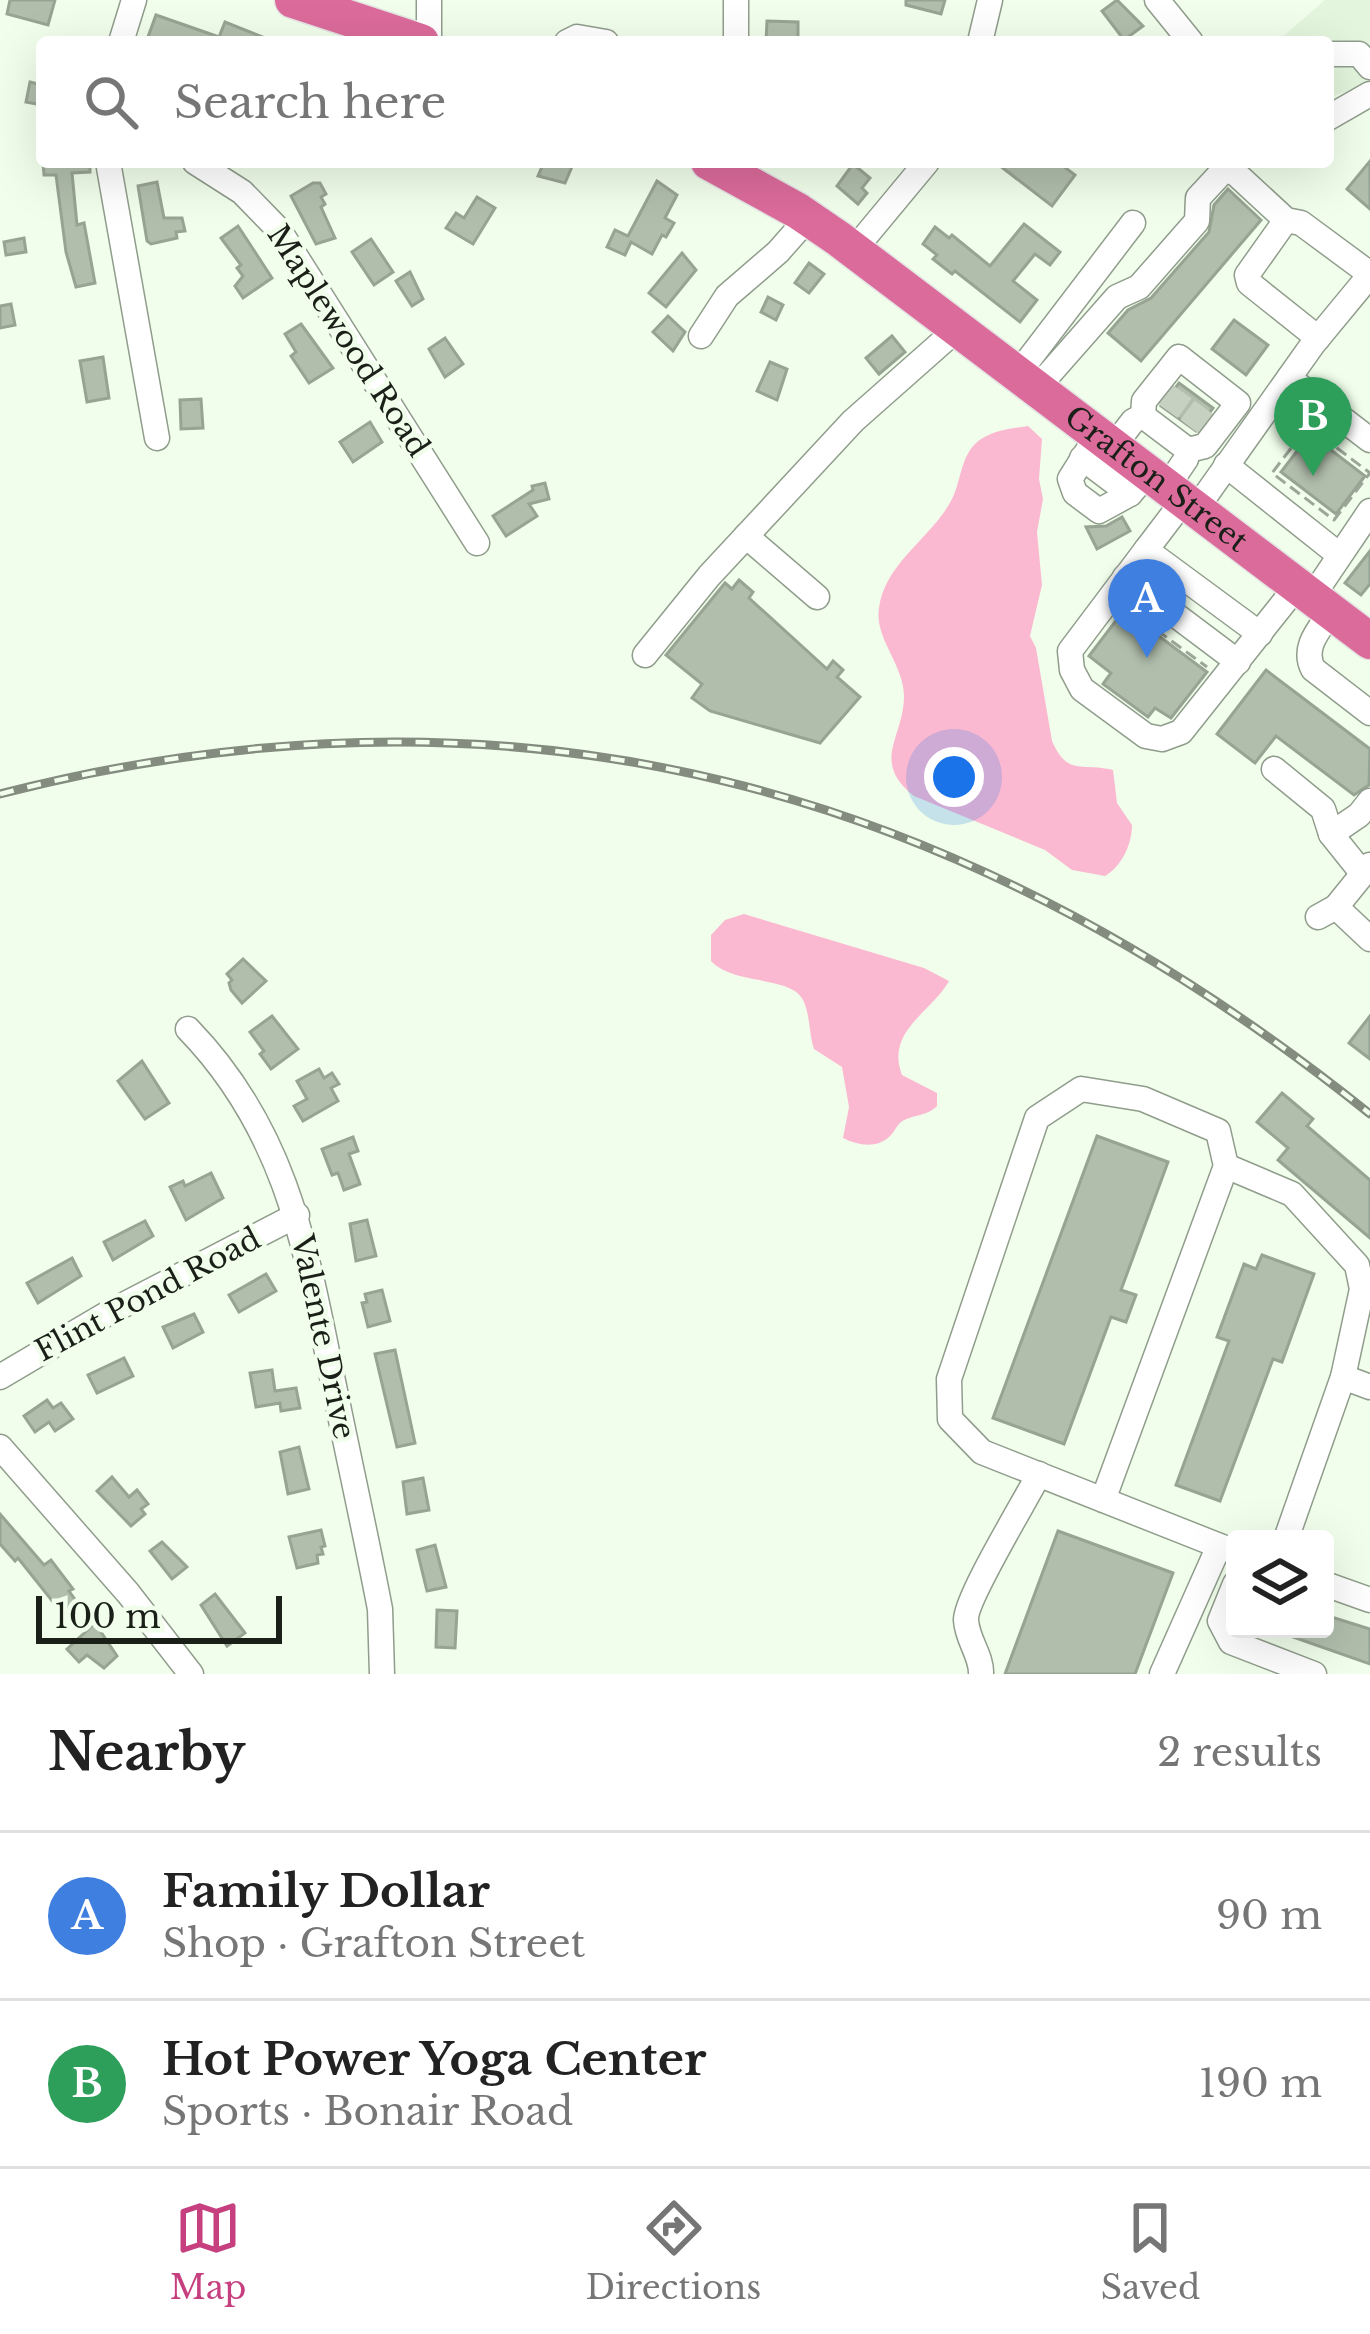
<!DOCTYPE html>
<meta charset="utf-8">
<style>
body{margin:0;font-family:"Libre Baskerville",serif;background:#f2f2f2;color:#222}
.controls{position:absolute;right:36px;bottom:36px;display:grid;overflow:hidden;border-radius:12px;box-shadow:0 12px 48px #0002}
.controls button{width:108px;height:108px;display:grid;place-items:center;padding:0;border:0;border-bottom:3px solid #e0e0e0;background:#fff;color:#222;font:60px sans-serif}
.scale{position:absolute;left:36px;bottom:30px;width:246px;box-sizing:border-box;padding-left:12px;border:6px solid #1a1f18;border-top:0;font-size:33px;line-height:42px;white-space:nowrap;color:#1a1f18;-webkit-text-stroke:9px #f1feeb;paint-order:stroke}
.you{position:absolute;left:954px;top:777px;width:42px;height:42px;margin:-30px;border:9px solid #fff;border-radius:50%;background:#1a73e8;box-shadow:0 0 0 18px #1a73e833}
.badge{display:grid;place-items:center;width:78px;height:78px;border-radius:50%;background:#c64080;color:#fff;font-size:39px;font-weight:700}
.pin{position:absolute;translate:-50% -99px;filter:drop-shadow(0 3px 6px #0008)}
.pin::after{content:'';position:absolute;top:63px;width:42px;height:36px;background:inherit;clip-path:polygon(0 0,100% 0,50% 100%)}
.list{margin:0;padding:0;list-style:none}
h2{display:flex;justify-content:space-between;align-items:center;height:156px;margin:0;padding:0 48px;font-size:51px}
h2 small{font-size:39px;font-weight:400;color:#767676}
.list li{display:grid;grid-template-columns:78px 1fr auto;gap:36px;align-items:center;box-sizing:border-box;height:168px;padding:0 48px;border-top:3px solid #e0e0e0}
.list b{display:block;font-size:45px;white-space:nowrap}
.list p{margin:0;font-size:39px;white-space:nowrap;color:#767676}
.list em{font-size:39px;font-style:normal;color:#767676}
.icon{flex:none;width:66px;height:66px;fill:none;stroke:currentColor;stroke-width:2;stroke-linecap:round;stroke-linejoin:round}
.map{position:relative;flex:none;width:1370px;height:1674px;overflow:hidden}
.search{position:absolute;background:#fff;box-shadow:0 12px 48px #0002;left:36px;right:36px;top:36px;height:132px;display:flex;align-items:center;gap:30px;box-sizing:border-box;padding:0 42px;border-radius:12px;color:#767676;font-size:45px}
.sheet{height:492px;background:#fff}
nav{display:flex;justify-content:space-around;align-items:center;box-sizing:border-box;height:168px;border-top:3px solid #e0e0e0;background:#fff;font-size:33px;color:#767676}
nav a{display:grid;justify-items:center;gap:6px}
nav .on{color:#c64080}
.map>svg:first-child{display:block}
.built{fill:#e3f5dc}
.green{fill:#fab9d1}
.building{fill:#b1beac;stroke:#98a493;stroke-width:3}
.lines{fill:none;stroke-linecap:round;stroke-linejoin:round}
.minor-tunnel{stroke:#c6d1c1;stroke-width:24;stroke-dasharray:24 12;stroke-linecap:butt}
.minor-casing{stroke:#909d8c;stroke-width:27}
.highway-casing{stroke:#e4e4e3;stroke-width:39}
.path{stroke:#9ca698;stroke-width:3;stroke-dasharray:12 6;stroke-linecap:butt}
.minor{stroke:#fff;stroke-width:24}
.highway{stroke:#db6b9b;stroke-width:36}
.rail-casing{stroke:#838c7f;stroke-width:9}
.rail{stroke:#f1feeb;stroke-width:4.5;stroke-dasharray:14;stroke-linecap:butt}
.labels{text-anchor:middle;stroke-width:9;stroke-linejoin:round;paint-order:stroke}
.street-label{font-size:30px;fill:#1a1f18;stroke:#f1feeb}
</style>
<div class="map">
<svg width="1370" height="1674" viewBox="0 0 1370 1674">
<rect width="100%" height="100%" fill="#f1feeb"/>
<path class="built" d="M 1325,0 L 1370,0 L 1370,83 L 1328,98 L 1328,42 L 1277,42 Z"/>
<g class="green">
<path d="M 1028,426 L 1042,439 L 1039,479 L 1043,499 L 1037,532 L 1042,585 L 1030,636 L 1036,648 L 1052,741 C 1068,777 1081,762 1113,770 L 1117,803 L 1132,825 C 1132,844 1122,866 1105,876 L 1072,870 L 1045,850 L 914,796 C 870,761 904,738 904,696 C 904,665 874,638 879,608 C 885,563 931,538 951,501 C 961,483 960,458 976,443 C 991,430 1010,429 1028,426 Z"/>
<path d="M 744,914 L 924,968 L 949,981 C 932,1012 885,1031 902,1075 L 937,1093 L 937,1106 C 926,1117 913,1114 901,1122 C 897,1125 893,1134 889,1137 C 876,1149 857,1145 843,1138 L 849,1107 L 842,1067 L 814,1049 C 809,1034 810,1016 804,1002 C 794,975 734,986 711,961 L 711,935 L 725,920 Z"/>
</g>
<g class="building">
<path d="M 10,0 L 55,0 L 48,25 L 7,14 Z"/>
<path d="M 906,0 L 945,0 L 941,14 L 906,5 Z"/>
<path d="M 1117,0 L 1143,26 L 1124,40 L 1102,11 Z"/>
<path d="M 156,15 L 219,37 L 225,22 L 275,42 L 161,42 L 148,37 Z"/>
<path d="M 767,21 L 798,22 L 798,42 L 766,42 Z"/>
<path d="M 30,82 L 42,85 L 42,105 L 26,102 Z"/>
<path d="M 1370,161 L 1370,209 L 1347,189 Z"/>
<path d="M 43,162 L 90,162 L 90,172 L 72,173 L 77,225 L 84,223 L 95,283 L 76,287 L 66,252 L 56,175 L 44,175 Z"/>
<path d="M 544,162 L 574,162 L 565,183 L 538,176 Z"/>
<path d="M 995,162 L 1058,162 L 1075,175 L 1052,206 Z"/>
<path d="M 853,164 L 870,178 L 862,188 L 867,193 L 858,204 L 837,186 Z"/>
<path d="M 657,181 L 677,195 L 665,218 L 674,223 L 666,237 L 662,235 L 652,254 L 631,242 L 625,255 L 607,247 L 615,230 L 628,236 Z"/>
<path d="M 157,182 L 164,218 L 182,218 L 185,231 L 176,232 L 177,238 L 151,244 L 147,241 L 138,186 Z"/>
<path d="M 313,183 L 320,183 L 326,194 L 321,197 L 325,204 L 321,207 L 335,238 L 316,244 L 291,196 Z"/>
<path d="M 1228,189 L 1261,220 L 1141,361 L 1108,333 L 1128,310 L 1151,298 L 1209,232 L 1214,205 Z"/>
<path d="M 477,197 L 495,208 L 473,244 L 446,228 L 456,213 L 464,218 Z"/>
<path d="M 1024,224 L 1060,252 L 1050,265 L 1035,254 L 1013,281 L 1037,300 L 1020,322 L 955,271 L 952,274 L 933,259 L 937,255 L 923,244 L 935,227 L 949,238 L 952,235 L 990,266 Z"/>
<path d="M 238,226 L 272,278 L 243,298 L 235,286 L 243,276 L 237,268 L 241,265 L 221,238 Z"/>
<path d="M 24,238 L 26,252 L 6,255 L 4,242 Z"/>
<path d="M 371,239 L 393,272 L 374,285 L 352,252 Z"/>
<path d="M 682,253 L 696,270 L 666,307 L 649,293 Z"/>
<path d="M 809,263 L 824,274 L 809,293 L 795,283 Z"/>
<path d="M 410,272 L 423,299 L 412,306 L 396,281 Z"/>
<path d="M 768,297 L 783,305 L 776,320 L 761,312 Z"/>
<path d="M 11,304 L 15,325 L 0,328 L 0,306 Z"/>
<path d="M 668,316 L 685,332 L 673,351 L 653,332 Z"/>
<path d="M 1234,320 L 1268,345 L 1246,375 L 1212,349 Z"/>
<path d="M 301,324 L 333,368 L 309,383 L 291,356 L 296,352 L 285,334 Z"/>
<path d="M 892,336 L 905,352 L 879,374 L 866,358 Z"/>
<path d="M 445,338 L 463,364 L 445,377 L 429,349 Z"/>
<path d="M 103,357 L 109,398 L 87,402 L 80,361 Z"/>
<path d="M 770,362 L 787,369 L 777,400 L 757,391 Z"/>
<path d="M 1179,383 L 1213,408 L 1196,431 L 1161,406 Z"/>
<path d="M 201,399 L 203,428 L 181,429 L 180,400 Z"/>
<path d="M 370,422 L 382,442 L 353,462 L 340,442 Z"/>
<path d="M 1310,434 L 1365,476 L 1336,514 L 1281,472 Z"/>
<path d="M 545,483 L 549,499 L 529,504 L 537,516 L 506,536 L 493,516 L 533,490 L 532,486 Z"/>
<path d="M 1122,517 L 1130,531 L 1097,549 L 1086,527 L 1106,526 Z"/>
<path d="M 1370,551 L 1370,584 L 1361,595 L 1345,583 Z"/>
<path d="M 739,580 L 753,592 L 749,598 L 827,669 L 833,661 L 843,670 L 837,677 L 860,697 L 820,743 L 710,711 L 692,698 L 702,684 L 666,655 L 725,583 L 732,589 Z"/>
<path d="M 1124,610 L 1207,672 L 1171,718 L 1155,708 L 1148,717 L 1103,684 L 1111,673 L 1089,656 Z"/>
<path d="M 1266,670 L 1370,749 L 1369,785 L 1354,795 L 1276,736 L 1255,763 L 1217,734 Z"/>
<path d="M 243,959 L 266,981 L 242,1003 L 231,990 L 229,983 L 232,980 L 227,974 Z"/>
<path d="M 272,1016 L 298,1049 L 271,1069 L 260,1054 L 264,1051 L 250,1032 Z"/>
<path d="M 1370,1016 L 1370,1059 L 1349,1043 Z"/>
<path d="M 142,1061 L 169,1103 L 145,1119 L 118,1081 Z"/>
<path d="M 319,1069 L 324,1078 L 332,1073 L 339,1084 L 331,1088 L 338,1101 L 303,1121 L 294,1106 L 307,1099 L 297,1081 Z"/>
<path d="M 1282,1093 L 1313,1119 L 1307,1126 L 1370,1180 L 1370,1238 L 1278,1160 L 1288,1148 L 1257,1122 Z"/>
<path d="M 1097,1136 L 1168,1162 L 1121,1290 L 1136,1295 L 1126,1322 L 1111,1317 L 1064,1444 L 993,1418 Z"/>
<path d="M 353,1137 L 358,1151 L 349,1154 L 360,1184 L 344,1190 L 338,1173 L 332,1175 L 322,1149 Z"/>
<path d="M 211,1173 L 223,1198 L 186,1220 L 170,1187 L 183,1181 L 185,1186 Z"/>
<path d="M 367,1220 L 376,1256 L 356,1261 L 350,1224 Z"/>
<path d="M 145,1221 L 153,1236 L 113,1260 L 104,1242 Z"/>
<path d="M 1262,1255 L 1314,1274 L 1282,1362 L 1273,1359 L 1220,1501 L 1176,1485 L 1229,1341 L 1217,1337 L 1244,1264 L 1256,1269 Z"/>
<path d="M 72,1258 L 81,1276 L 38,1303 L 27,1283 Z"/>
<path d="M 266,1274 L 276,1291 L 239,1312 L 229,1295 Z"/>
<path d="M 382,1290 L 390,1321 L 368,1327 L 362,1303 L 367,1302 L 365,1294 Z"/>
<path d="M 194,1314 L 203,1332 L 173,1348 L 163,1327 Z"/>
<path d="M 395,1350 L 415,1443 L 397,1447 L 375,1354 Z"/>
<path d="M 124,1358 L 133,1376 L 97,1393 L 88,1375 Z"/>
<path d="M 272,1370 L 275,1391 L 296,1388 L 300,1408 L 281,1411 L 280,1403 L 256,1407 L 250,1373 Z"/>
<path d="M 47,1400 L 53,1408 L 61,1403 L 73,1419 L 55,1431 L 49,1422 L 35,1432 L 24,1416 Z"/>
<path d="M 299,1447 L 309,1489 L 288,1494 L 280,1452 Z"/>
<path d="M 112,1477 L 129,1497 L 137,1490 L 148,1504 L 141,1509 L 145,1514 L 131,1526 L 97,1491 Z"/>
<path d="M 423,1478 L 429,1510 L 407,1514 L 403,1482 Z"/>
<path d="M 0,1514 L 44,1565 L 51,1560 L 73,1589 L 69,1591 L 76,1601 L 61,1612 L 18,1558 L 15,1561 L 0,1544 Z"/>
<path d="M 321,1530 L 325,1546 L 321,1547 L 323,1554 L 317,1555 L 318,1563 L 297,1568 L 289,1537 Z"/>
<path d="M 1058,1531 L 1173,1573 L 1135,1674 L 1005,1674 Z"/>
<path d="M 162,1542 L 187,1567 L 172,1579 L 150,1551 Z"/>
<path d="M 435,1545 L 446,1587 L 427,1591 L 417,1550 Z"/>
<path d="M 215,1594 L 245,1633 L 227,1646 L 201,1605 Z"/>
<path d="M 437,1610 L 457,1611 L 455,1648 L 436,1647 Z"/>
<path d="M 1325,1615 L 1370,1629 L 1370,1664 L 1276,1631 L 1325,1629 Z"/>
<path d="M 95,1623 L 117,1656 L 104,1668 L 87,1655 L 79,1662 L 67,1649 Z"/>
</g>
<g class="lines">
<g class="minor-tunnel">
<path d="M 1168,411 L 1185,387"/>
<path d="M 1190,427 L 1207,404"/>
</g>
<defs>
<g id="minor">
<path d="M 429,0 L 429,42"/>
<path d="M 1157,0 L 1191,42"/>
<path d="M 121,42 L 134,0"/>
<path d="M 567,42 L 577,37 L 606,42"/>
<path d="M 736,42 L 736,0"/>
<path d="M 980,42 L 990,0"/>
<path d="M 1328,54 L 1359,54 L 1370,67"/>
<path d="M 1328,118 L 1370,94"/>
<path d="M 108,162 L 157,438"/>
<path d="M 195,162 L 242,192 L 279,230 L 477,543"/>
<path d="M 1286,220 L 1247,275 L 1249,283 L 1318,338"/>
<path d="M 854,250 L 927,162"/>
<path d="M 701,336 L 727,296 L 778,252 L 808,218"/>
<path d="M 1017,375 L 1133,223"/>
<path d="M 1289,378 L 1370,440"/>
<path d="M 1036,389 L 1117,297 L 1139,287 L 1197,221 L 1198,198 L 1223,171 L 1234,172 L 1286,220 L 1301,223 L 1370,274"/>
<path d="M 1143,416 L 1144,401 L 1179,357 L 1238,403 L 1205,446 L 1188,450"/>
<path d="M 1097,436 L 1070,479 L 1075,493 L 1099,511 L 1130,494 L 1148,473"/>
<path d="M 1113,447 L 1133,421 L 1143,416 L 1188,450 L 1186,459 L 1167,487"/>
<path d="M 1082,458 L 1130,494"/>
<path d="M 1226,465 L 1338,554"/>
<path d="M 1184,500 L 1146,550 L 1260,634"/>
<path d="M 1196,509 L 1313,344 L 1370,275"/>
<path d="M 746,536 L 817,597"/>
<path d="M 1146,550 L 1070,651 L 1072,670 L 1082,689 L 1146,736 L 1162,739 L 1181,732 L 1297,586"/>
<path d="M 1125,577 L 1238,662"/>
<path d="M 1312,597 L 1370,511"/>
<path d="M 1331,612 C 1319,630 1302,647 1313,669 L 1370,713"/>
<path d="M 645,655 L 709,576 L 853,421 L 957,329"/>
<path d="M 1274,769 L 1323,809 L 1331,834 L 1363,874"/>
<path d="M 1331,834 L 1359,815 L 1370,801"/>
<path d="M 1336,907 L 1370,939"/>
<path d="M 1318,917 L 1336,907 L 1370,865"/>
<path d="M 188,1029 C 289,1133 307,1255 335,1391 C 350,1464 366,1536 380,1609 L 382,1674"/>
<path d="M 1226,1166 L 1292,1194 L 1357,1265 L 1362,1289 L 1343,1377"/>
<path d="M 0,1377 L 110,1312 L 297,1215"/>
<path d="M 0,1447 L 128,1593 L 191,1674"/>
<path d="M 1103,1500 L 1226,1166 L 1218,1131 L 1143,1099 L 1081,1089 L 1037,1118 L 949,1379 L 950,1419 L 982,1452 L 1235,1552"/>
<path d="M 1286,1539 L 1343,1377 L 1370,1387"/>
<path d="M 1235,1584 L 1220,1621 L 1231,1642 L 1314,1674"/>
<path d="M 1325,1584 L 1370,1600"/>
<path d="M 981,1674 C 982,1656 967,1640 966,1620 C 965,1599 1026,1500 1039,1474"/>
<path d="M 1162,1674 L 1219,1546"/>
</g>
<g id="highway">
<path d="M 293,0 L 421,42"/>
<path id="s1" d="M 709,162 L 798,211 L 839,239 L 1370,641"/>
</g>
</defs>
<use href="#minor" class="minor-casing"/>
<use href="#highway" class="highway-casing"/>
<g class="path">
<path d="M 1308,426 L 1370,473 L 1334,520 L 1272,473 Z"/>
<path d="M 1128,609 L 1207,667"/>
</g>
<use href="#minor" class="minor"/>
<use href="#highway" class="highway"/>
<defs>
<path id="rail" d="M 0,794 C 514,662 961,785 1370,1114"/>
</defs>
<use href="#rail" class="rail-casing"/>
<use href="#rail" class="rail"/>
</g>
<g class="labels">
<g class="street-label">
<text transform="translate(348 341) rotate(57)" y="10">Maplewood Road</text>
<text dy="10" stroke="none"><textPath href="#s1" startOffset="549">Grafton Street</textPath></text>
<text transform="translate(148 1295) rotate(-28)" y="10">Flint Pond Road</text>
<text transform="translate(323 1337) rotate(78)" y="10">Valente Drive</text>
</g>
</g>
</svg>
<div class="controls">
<button><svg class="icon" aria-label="layers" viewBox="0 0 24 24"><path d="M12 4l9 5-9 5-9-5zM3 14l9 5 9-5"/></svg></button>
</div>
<div class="scale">100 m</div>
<div class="you"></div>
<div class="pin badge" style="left:1147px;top:658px;background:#3f7fe0">A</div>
<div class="pin badge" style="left:1313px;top:476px;background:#2e9e5b">B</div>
<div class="search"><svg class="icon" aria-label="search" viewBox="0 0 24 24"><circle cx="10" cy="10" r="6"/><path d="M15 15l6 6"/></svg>Search here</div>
</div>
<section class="sheet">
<h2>Nearby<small>2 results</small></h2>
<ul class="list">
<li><span class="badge" style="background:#3f7fe0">A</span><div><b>Family Dollar</b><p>Shop · Grafton Street</p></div><em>90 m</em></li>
<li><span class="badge" style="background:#2e9e5b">B</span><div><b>Hot Power Yoga Center</b><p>Sports · Bonair Road</p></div><em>190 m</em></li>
</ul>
</section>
<nav>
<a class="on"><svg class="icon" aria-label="map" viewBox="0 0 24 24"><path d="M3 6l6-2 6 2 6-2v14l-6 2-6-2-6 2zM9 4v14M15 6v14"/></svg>Map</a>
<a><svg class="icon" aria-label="directions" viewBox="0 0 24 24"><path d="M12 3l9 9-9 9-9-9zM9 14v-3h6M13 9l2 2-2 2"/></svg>Directions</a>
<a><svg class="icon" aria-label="saved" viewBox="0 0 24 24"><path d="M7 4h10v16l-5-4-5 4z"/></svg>Saved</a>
</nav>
